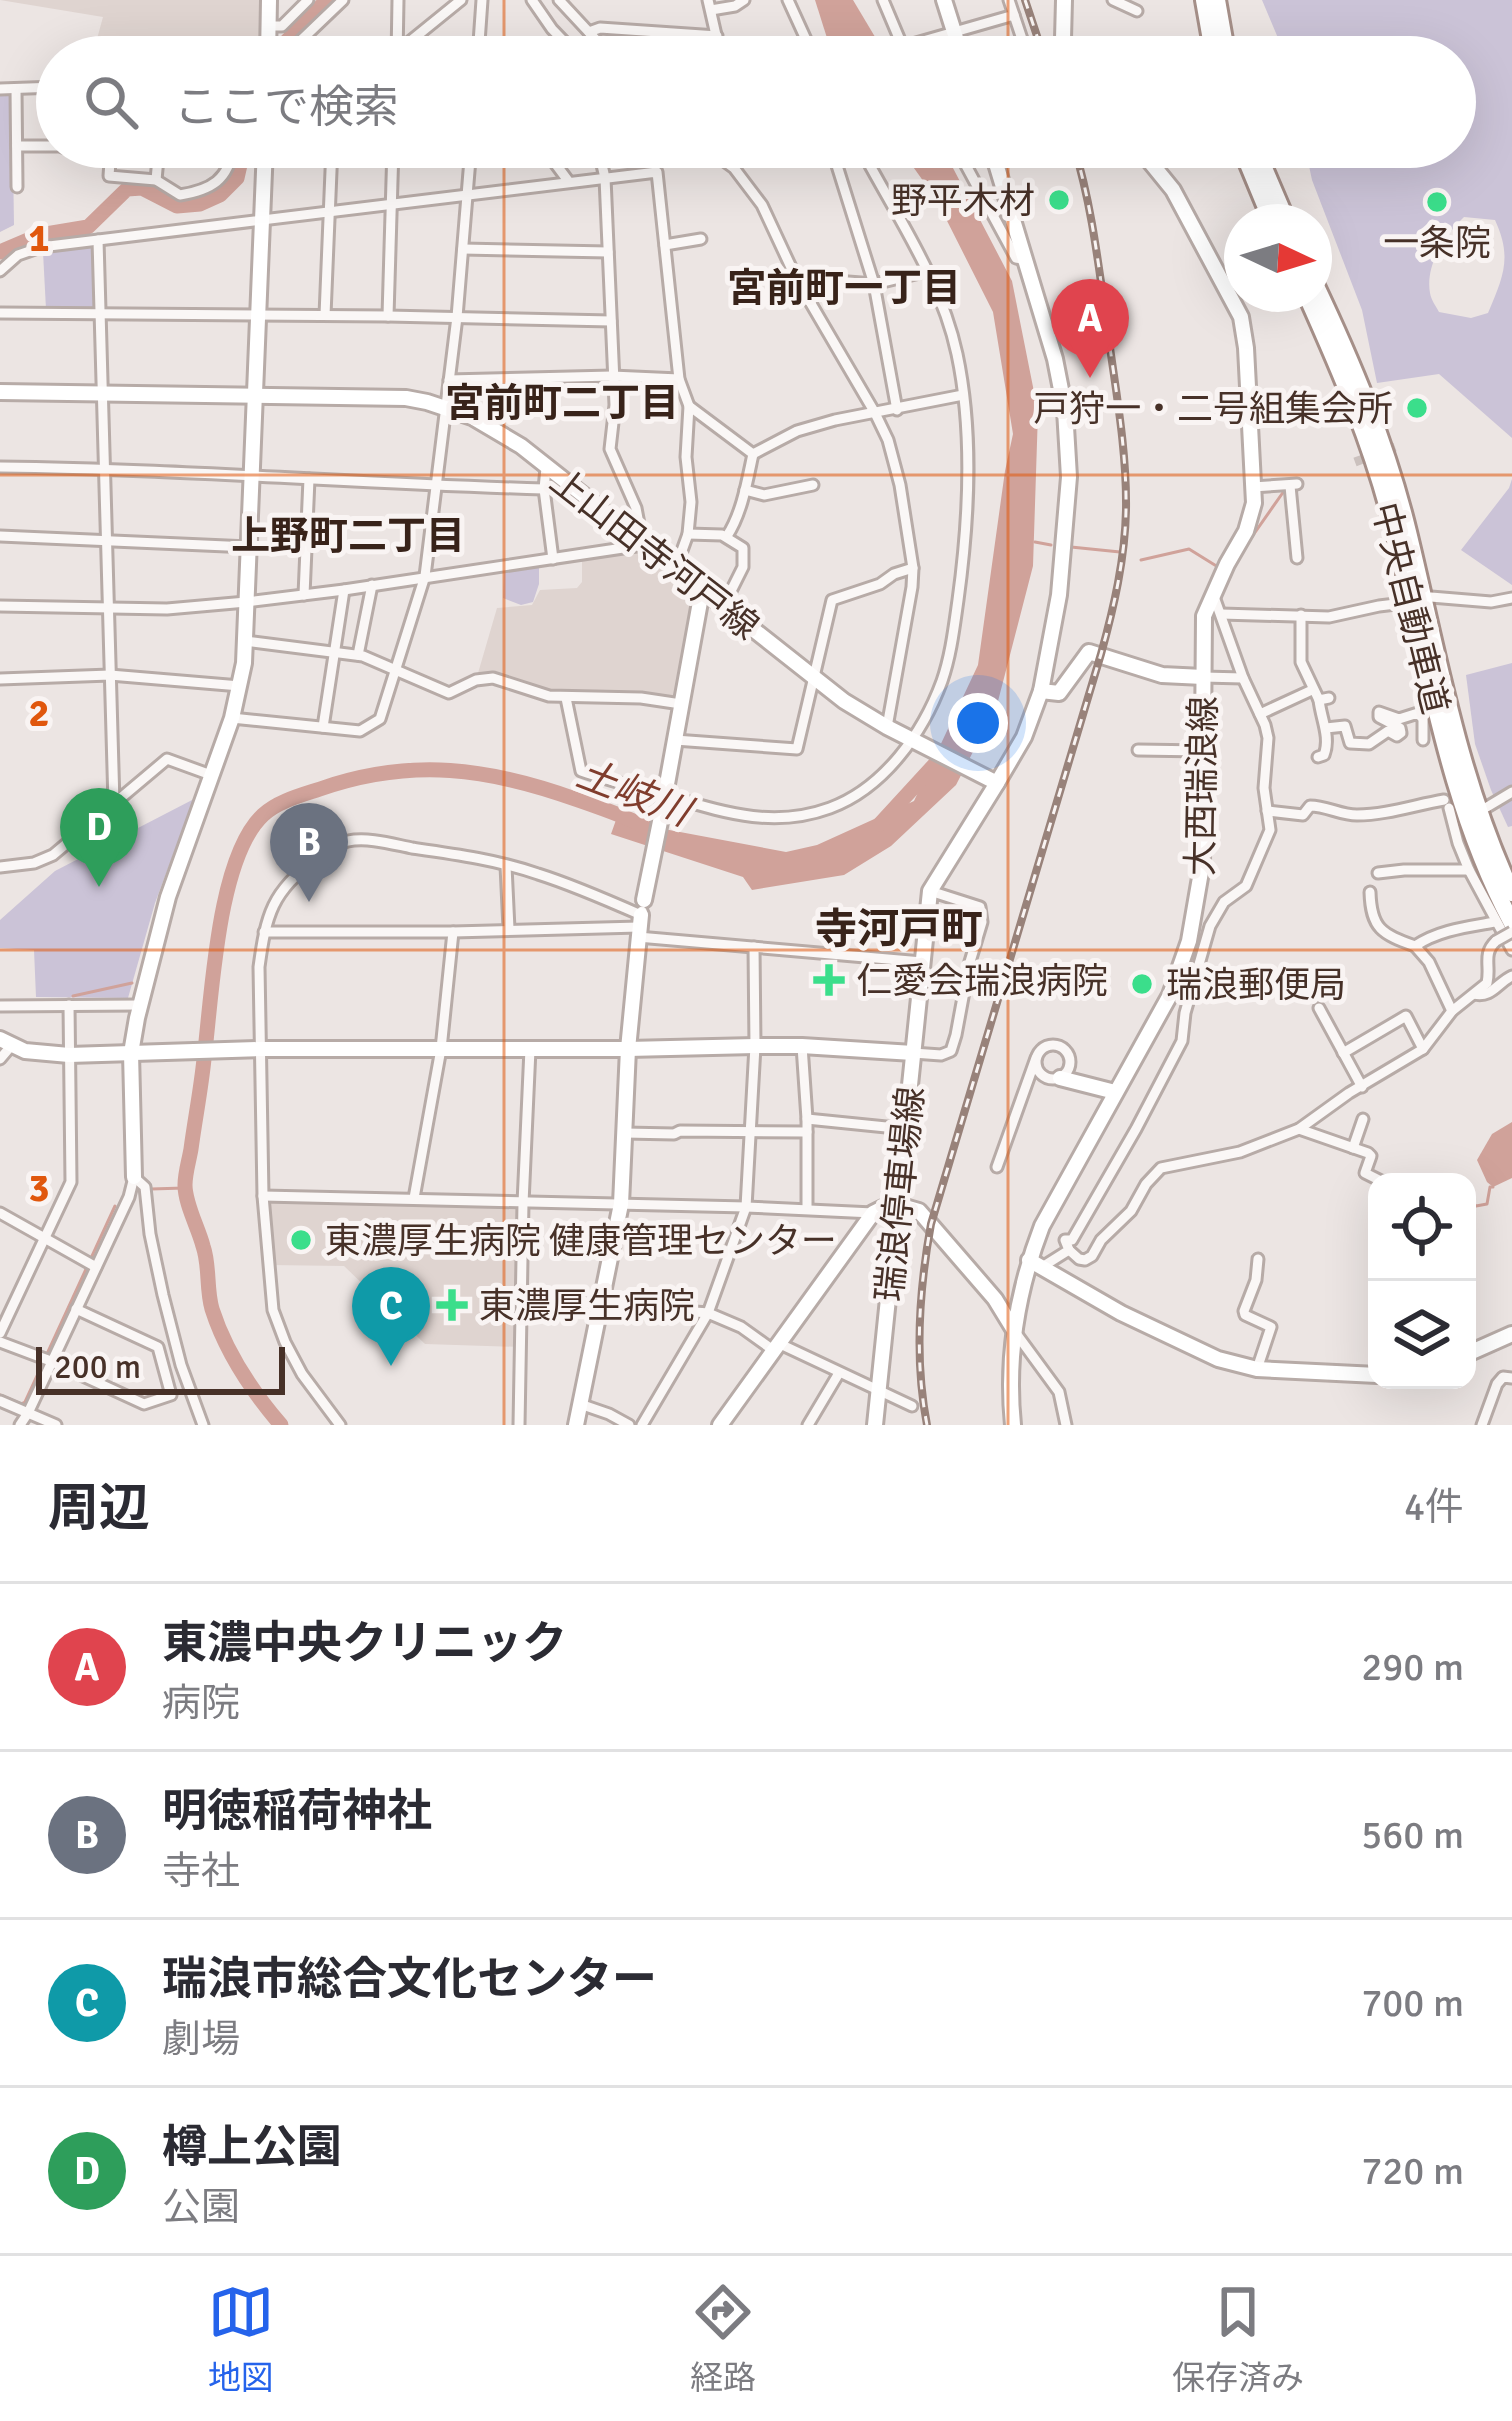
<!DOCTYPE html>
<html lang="ja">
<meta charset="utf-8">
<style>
body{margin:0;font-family:Signika,"Noto Sans JP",sans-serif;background:#f2f2f3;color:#2b2b33}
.controls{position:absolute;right:36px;bottom:36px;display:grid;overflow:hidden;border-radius:24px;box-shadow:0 12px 48px #0002}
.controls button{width:108px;height:108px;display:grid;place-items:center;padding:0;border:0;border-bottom:3px solid #e1e1e2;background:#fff;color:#2b2b33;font:60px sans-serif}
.compass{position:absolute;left:1224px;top:204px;width:108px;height:108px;border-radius:50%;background:#fff;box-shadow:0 12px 48px #0002;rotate:94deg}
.scale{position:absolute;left:36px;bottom:30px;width:249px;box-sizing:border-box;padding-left:12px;border:6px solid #473128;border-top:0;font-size:33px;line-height:42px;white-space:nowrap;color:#473128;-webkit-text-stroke:9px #f9f4f3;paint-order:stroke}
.you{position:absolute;left:978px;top:723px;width:42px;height:42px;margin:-30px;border:9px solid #fff;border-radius:50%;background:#1a73e8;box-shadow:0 0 0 18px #1a73e833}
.badge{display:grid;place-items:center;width:78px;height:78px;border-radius:50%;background:#2563eb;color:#fff;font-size:39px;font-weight:700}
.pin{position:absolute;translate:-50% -99px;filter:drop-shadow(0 3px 6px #0008)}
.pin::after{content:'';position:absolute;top:63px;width:42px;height:36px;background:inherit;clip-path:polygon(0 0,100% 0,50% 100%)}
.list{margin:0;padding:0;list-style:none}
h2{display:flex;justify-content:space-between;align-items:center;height:156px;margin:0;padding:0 48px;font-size:51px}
h2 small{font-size:39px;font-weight:400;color:#7c7c81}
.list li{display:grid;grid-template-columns:78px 1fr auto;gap:36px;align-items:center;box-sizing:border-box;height:168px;padding:0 48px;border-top:3px solid #e1e1e2}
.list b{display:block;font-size:45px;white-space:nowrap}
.list p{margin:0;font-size:39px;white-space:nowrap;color:#7c7c81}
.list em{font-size:39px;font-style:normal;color:#7c7c81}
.icon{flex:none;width:66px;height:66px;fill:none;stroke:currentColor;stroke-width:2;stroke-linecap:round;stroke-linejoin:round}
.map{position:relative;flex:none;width:1512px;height:1425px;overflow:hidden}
.search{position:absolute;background:#fff;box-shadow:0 12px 48px #0002;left:36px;right:36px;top:36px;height:132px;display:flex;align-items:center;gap:30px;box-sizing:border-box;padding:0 42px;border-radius:66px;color:#7c7c81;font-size:45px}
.sheet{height:828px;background:#fff}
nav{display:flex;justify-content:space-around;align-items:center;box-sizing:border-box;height:168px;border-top:3px solid #e1e1e2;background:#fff;font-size:33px;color:#7c7c81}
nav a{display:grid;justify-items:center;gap:6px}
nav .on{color:#2563eb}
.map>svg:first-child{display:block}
.built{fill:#dfd4d0}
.green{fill:#cbc3d7;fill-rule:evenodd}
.water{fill:#d0a29a}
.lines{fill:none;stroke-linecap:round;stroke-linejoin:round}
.stream{stroke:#d0a29a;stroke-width:3}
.river{stroke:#d0a29a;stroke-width:15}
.street-tunnel{stroke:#cbc1be;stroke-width:9;stroke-dasharray:9 4.5;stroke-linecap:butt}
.street-casing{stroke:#b7aba7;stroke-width:15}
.secondary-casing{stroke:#b7aba7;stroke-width:20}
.highway-casing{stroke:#a58f88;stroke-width:22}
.street{stroke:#faf7f6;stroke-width:9}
.secondary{stroke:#fff;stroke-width:14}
.highway{stroke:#fff;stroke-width:16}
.rail-casing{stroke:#98827a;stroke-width:8}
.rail{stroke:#f9f4f3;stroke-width:3;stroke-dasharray:9;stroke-linecap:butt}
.street-bridge-casing{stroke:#b7aba7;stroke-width:15;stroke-linecap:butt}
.street-bridge{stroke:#faf7f6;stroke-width:9}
.grid{fill:none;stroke:#e0570d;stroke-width:3;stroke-opacity:0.55}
.poi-dot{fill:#3bde8b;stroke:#f9f4f3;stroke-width:4.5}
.labels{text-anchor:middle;stroke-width:10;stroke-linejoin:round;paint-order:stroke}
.poi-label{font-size:36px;fill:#473128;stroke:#f9f4f3;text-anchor:start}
.street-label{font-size:36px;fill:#473128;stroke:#f9f4f3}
.neighbourhood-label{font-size:39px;font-weight:bold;fill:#38231a;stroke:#f9f4f3}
.water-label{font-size:39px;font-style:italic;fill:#803d2d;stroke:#f9f4f3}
.quarter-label{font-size:42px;font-weight:bold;fill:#38231a;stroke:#f9f4f3}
.grid-label{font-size:39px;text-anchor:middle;font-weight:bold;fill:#e0570d;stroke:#f9f4f3;stroke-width:10;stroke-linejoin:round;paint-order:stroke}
</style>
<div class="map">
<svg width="1512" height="1425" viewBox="0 0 1512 1425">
<rect width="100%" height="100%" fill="#ece5e3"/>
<g class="built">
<path d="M 0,0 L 262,0 L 261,42 L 244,51 L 241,57 L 92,57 L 103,17 Z"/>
<path d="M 643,545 L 702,591 L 681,704 L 566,698 L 495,676 L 476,680 L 497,608 L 532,605 L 540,590 L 577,588 L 582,582 L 582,555 Z"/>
<path d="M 268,1196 L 519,1207 L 521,1347 L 425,1344 L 344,1266 L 269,1265 Z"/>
</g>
<g class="green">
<path d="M 1262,0 L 1512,0 L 1512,438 L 1439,374 L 1377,383 L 1362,310 L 1312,180 L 1305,147 L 1455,147 L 1455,57 L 1286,57 ZM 1464,217 L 1495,220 C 1512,257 1504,275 1488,313 L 1471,318 L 1439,312 C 1436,306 1431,300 1430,293 C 1425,265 1445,235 1464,217 Z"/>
<path d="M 0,92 L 9,92 L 12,96 L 14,225 L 0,232 Z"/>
<path d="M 93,245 L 95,310 L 46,309 L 43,252 Z"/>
<path d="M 1512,479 L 1512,585 L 1461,550 L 1509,488 Z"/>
<path d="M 539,564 L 539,584 L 533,602 L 521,605 L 503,598 L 504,570 Z"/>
<path d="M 1512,663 L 1512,826 L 1508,827 L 1491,790 L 1475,744 L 1466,675 Z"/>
<path d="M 194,799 L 155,903 L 128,998 L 36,997 L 34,950 L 0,948 L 0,920 L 55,871 Z"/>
</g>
<g class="water">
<path d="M 815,0 L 853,0 L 887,57 L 833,57 Z"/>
<path d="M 899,147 L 942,147 L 1012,281 L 1038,412 L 1033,566 L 997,705 L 956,785 L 891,846 L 844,875 L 752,890 L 743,877 L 611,834 L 616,820 L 786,852 L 817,845 L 914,801 L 978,665 L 1005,471 L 1013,434 L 993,312 L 936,199 Z"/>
<path d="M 1512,1122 L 1512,1178 L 1493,1187 L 1487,1182 L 1477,1160 L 1492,1134 Z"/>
</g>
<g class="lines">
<g class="stream">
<path d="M 1035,542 L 1051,545"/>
<path d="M 1071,547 L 1120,552"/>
<path d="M 1237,558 L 1284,491"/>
<path d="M 1141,560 L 1189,549 L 1218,567"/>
<path d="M 73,996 L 132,983"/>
<path d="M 151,1189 L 184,1188"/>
<path d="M 1467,1199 L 1476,1206 L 1487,1204 L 1490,1187 L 1493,1187"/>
<path d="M 47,1354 L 115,1206"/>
<path d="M 0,1395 L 21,1404 L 25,1402 L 43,1363"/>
</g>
<g class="river">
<path d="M 271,57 L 327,0"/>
<path d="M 0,252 L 40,235 L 88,227 L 127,189 L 142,188 L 177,206 L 200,204 L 220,195 L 237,178 L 244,147"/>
<path d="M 880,824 L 937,762"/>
<path d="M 281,1425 C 251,1390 226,1353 212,1309 C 206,1288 210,1266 203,1246 C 198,1227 185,1204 185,1185 C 185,1173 189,1161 191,1149 C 195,1119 201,1089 204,1059 C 212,997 217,858 263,815 C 278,801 302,795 320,789 C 412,757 489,768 578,800 C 607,810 635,820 662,835"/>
</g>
<path class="street-tunnel" d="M 1355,462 L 1395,447"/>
<defs>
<g id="street">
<path d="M 532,0 L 552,29 L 579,57"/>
<path d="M 559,0 L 612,57"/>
<path d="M 708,0 L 721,57"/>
<path d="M 788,0 L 814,57"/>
<path d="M 883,0 L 907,57"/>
<path d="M 1113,0 L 1137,11"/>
<path d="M 711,10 L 735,6 L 744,0"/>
<path d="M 1014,15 L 1028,57"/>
<path d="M 269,26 L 282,26 L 308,0"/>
<path d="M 589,32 L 600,28 L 717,36"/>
<path d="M 296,45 L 343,0"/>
<path d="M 902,47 L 1014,15 L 1009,0"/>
<path d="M 248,57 L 257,48 L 268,46"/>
<path d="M 286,57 L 296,45 L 398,47 L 408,43 L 461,0"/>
<path d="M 397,57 L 398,0"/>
<path d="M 478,57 L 482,0"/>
<path d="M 0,89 L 57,87"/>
<path d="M 16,89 L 17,187"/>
<path d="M 17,146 L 57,146"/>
<path d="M 62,147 L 111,158"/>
<path d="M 111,147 L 109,176 L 156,180 L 180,195 C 211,190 229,180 233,147"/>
<path d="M 543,147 L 569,182"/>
<path d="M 705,147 L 734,168 L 762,205 L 796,278 L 875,413 L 888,440 L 900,485 L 913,568 L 912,587 L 887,727"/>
<path d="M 956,147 L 1016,258 L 1025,260"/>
<path d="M 739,158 L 834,156 L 874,284 L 897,410"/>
<path d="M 156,180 L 159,147"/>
<path d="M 98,240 L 114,804"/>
<path d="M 665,245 L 701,239"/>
<path d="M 463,249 L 608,252"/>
<path d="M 0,271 L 18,255 L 41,247 L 657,172 L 679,379 L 689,406 L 686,457 L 691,502 L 688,534 L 675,570"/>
<path d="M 796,278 L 874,284 L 928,271"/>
<path d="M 0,313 L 388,316 L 611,321"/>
<path d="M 325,315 L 332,147"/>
<path d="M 388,316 L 393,147"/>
<path d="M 449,380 L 612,376 L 679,379"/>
<path d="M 689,406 L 753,454"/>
<path d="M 753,454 L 797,431 L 835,420 L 963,395"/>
<path d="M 0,467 C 182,469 363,484 544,489 L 546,468"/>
<path d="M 1290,486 L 1297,558"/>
<path d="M 1253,487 L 1297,484"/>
<path d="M 544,489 L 553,559"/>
<path d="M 745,490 L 764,495 L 813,485"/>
<path d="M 688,534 L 722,535 L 743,548 L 743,567 L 723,607"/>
<path d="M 0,536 L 249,547"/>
<path d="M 727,536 C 742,513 747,482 753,454"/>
<path d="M 304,595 L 309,479"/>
<path d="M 1431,597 L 1491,602 L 1512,598"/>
<path d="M 0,606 L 167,609 L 246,602 L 344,590 L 643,545 L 636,508 L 610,449 L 615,405 L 605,178 L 598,147"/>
<path d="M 1221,614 L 1329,617 L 1379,606 L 1404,603"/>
<path d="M 1301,615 L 1301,662 L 1319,700 L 1329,698"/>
<path d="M 245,641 L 363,656 L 449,693 L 476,680 L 493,678 L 549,696 L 641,698 L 681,704"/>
<path d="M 358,655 L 372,585"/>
<path d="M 1203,677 L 1243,678"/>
<path d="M 0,679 L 110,675 L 240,686"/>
<path d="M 566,698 L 581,771 C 610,781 639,788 668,796 C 723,812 773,829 830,808 C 884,788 923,733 942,681 C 951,655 954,628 958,600 C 969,520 974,434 957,354 C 941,279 895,214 860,147"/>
<path d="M 1260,714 L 1312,690"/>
<path d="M 232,718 L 360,731 L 380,719 L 425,576 L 457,317 L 471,147"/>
<path d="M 323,727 L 344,590"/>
<path d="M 1326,728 L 1345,726 L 1350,743 L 1369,744 L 1388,731 L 1397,736 L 1401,733 L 1400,728 L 1379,717 L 1379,712 L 1399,719 L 1418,713 L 1423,719 L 1423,740"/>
<path d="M 675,740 L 797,749 L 832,600 L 880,584 L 894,574 L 913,568"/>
<path d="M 1138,750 L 1203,751"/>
<path d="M 1318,757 L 1324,755 C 1331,737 1321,719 1319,700"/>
<path d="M 1487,807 L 1512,792"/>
<path d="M 1449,808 L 1458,843 L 1469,870 L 1512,950"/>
<path d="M 1267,811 L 1303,815 L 1310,806 C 1327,806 1340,815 1357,815 C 1386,815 1415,805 1444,800"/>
<path d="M 506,866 L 509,929"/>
<path d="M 0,867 L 34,863 L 53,855 L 167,759 L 211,775"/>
<path d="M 1378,873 L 1404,870 L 1469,870"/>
<path d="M 1370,892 C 1371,929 1382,934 1415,946"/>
<path d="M 264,932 L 453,932 L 639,927"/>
<path d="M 638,937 L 922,962"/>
<path d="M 1474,994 C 1492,998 1497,983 1512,976"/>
<path d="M 0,1006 L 140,1005"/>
<path d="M 1319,1008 L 1362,1087"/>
<path d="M 1452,1011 L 1429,962 L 1415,946 C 1439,930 1467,927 1495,922"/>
<circle cx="1053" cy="1062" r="17"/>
<path d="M 802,1046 L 807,1119 L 807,1209"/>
<path d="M 913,1053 L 941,1055 L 951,1051 L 956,1035 L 969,965 L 982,922 L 980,907 L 930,891"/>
<path d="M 1343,1053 L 1406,1016 L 1423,1049"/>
<path d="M 0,1059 L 11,1046"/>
<path d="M 807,1119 L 906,1129"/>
<path d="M 1299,1129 L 1368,1153 L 1371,1156 L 1365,1173 L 1383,1182"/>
<path d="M 625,1133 L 674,1134 L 680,1131 L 807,1132"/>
<path d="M 1353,1148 L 1363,1119"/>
<path d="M 997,1167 L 1036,1058"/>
<path d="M 134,1177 L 145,1187 L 150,1234 L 163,1295 L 181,1365 L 203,1425"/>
<path d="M 263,1196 L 746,1207 L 873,1213"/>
<path d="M 414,1198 L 441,1049 L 453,932"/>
<path d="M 0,1213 L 96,1267"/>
<path d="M 1069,1250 L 1079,1259 L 1085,1260 L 1092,1256 L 1101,1240 L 1131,1211 L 1146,1184 L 1161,1168 L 1240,1152 L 1299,1129 L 1349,1093 L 1423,1049 L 1452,1011 L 1487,983 C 1491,966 1482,954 1496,941"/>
<path d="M 1042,1267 L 1069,1250 L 1065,1240 L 1072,1240 L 1136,1129 L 1182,1041 L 1185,1013 L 1210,926 L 1224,902 L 1246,886 L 1270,830 L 1264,788 L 1268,738 L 1265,725 L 1243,678 L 1213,594"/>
<path d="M 521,1298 L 708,1313 L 741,1327 L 773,1350"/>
<path d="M 1015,1332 L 1059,1392 L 1066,1425"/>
<path d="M 0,1333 L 71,1182 L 69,1005"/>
<path d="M 0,1342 L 48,1360 L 144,1404 L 171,1395 L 158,1347 L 76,1309"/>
<path d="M 778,1343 L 912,1406"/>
<path d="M 1257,1369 L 1271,1327 L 1245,1315 L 1244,1311 L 1256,1280 L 1258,1259"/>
<path d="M 0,1401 L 56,1425"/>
<path d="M 580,1404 L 609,1414 L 629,1425"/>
<path d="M 20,1425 L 28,1413 L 129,1197 L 134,1177"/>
<path d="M 340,1425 L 302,1374 L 285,1342 L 273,1310 L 263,1196 L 259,967 C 266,915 272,891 316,859 C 326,851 336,843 348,841 C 368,837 392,844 412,848 C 454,854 498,860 538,874 C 573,885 607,900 641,915 L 642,911"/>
<path d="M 519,1425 L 523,1203 L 530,1049"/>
<path d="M 642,1425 L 708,1313 L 746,1207 L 755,1046 L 754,947"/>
<path d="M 808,1425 L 839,1373"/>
<path d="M 1482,1425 L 1497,1384 L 1503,1377 L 1512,1378"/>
</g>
<g id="secondary">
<path d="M 944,0 L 962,57"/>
<path d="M 1064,0 L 1063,39 L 1067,57"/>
<path d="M 268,57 L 269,0"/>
<path d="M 0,392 L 406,398 L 427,402 L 472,417 L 521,446 L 844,701 L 887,727 L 997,783 L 1024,737 L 1041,691 L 1059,595 L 1069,477 L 1065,410 L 1055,359 L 991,147"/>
<path d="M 1041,691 L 1059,693 L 1089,652 L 1162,675 L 1203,677"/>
<path d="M 665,795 L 702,591"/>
<path d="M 644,900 L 664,802"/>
<path d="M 0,1039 L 25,1051 L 69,1055 L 260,1049 L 628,1049 L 755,1046 L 802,1046 L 913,1053"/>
<path d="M 1060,1078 L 1115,1092"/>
<path d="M 134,1177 L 131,1053 L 137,1018 L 168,897 L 232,718 L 244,663 L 265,147"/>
<path d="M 1029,1260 L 1121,1313 L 1218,1359 L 1257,1369 L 1377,1375"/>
<path d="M 1467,1354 L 1512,1334"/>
<path d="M 576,1425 L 621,1204 L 628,1049 L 641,915"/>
<path d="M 720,1425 L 873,1213 L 887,1206 L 898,1205 L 919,1211 L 995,1299 L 1014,1330"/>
<path d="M 875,1425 L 930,891 L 997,783"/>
<path d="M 1013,1425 C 1006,1356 1017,1291 1042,1226 L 1170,995 L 1189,941 L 1202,866 L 1204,616 L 1227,564 L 1246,531 L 1254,503 L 1246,348 L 1241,317 L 1173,190 L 1138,147"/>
</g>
<g id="highway">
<path d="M 1204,0 L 1214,57"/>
<path d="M 1217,0 L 1227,57"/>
<path d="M 1241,147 L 1272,222"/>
<path d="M 1255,147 L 1287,222"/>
<path d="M 1314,282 C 1352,362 1387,445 1408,532 C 1438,656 1458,777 1512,893"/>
<path d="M 1306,294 C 1340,370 1373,446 1393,527 C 1428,661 1446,799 1512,923"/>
</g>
</defs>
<use href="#street" class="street-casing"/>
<use href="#secondary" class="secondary-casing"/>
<use href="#highway" class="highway-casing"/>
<use href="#street" class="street"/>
<use href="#secondary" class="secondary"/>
<use href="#highway" class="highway"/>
<defs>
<g id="rail">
<path d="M 1025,0 L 1044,57"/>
<path d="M 927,1425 C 914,1358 919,1290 931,1224 L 1101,654 C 1114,607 1125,559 1126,510 C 1127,446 1114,382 1106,318 C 1098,261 1091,202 1074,147"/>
</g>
</defs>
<use href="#rail" class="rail-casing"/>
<use href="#rail" class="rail"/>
<defs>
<path id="street-bridge" d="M 1496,941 L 1512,932"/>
</defs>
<use href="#street-bridge" class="street-bridge-casing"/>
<use href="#street-bridge" class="street-bridge"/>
</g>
<path class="grid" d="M 504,0 L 504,57M 1008,0 L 1008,57M 504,147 L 504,1425M 1008,147 L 1008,1425M 0,475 L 1512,475M 0,950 L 1512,950"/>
<g class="poi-dot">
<circle cx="1059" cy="200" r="12"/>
<circle cx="1437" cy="202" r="12"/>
<circle cx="1417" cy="408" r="12"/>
<path d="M823 962h12v12h12v12h-12v12h-12v-12h-12v-12h12z"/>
<circle cx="1142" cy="984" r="12"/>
<circle cx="301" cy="1240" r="12"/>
<path d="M446 1287h12v12h12v12h-12v12h-12v-12h-12v-12h12z"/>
</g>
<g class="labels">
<g class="poi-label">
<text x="1035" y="213" text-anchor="end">野平木材</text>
<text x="1437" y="255" text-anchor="middle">一条院</text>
<text x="1393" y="421" text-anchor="end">戸狩一・二号組集会所</text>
<text x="856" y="993">仁愛会瑞浪病院</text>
<text x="1166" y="997">瑞浪郵便局</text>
<text x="325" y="1253">東濃厚生病院 健康管理センター</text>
<text x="479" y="1318">東濃厚生病院</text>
</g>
<g class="street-label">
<text transform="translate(655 553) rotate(38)" y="13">上山田寺河戸線</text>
<text transform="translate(1411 608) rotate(76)" y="13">中央自動車道</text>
<text transform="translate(1201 786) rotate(-89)" y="13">大西瑞浪線</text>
<text transform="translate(899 1194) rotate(-84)" y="13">瑞浪停車場線</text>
</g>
<g class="neighbourhood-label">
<text x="844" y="301">宮前町一丁目</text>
<text x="562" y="416">宮前町二丁目</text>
<text x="348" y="549">上野町二丁目</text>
</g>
<g class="water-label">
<text transform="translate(634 792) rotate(21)" y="14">土岐川</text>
</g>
<g class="quarter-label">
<text x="899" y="943">寺河戸町</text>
</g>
</g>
<g class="grid-label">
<text x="39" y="251">1</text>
<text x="39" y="726">2</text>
<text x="39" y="1201">3</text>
</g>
</svg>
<div class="controls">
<button><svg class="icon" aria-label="locate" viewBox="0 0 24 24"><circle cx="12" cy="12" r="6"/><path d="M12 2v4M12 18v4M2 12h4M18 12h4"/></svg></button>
<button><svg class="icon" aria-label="layers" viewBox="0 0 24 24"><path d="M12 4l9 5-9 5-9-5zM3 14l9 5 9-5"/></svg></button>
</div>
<svg class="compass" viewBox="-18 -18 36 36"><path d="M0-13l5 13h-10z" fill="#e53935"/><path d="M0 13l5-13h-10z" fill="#7c7c81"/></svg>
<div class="scale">200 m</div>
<div class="you"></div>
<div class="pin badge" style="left:1090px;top:378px;background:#e0444e">A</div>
<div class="pin badge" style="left:309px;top:902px;background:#6b7280">B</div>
<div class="pin badge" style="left:391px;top:1366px;background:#0f9aa8">C</div>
<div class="pin badge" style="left:99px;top:887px;background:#2e9e5b">D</div>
<div class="search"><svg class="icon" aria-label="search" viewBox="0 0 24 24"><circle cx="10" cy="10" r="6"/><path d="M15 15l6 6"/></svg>ここで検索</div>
</div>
<section class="sheet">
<h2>周辺<small>4件</small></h2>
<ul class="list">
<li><span class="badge" style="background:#e0444e">A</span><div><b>東濃中央クリニック</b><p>病院</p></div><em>290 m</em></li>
<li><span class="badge" style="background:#6b7280">B</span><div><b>明徳稲荷神社</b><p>寺社</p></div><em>560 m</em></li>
<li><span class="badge" style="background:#0f9aa8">C</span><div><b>瑞浪市総合文化センター</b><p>劇場</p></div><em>700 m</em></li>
<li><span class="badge" style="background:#2e9e5b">D</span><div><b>樽上公園</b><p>公園</p></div><em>720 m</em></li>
</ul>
</section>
<nav>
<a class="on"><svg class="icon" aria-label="map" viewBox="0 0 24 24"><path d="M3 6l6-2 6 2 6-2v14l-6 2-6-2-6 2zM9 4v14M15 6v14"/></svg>地図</a>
<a><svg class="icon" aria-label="directions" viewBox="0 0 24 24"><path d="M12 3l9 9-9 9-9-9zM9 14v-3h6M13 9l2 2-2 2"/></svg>経路</a>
<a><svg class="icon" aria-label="saved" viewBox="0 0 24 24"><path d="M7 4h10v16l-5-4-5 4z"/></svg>保存済み</a>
</nav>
